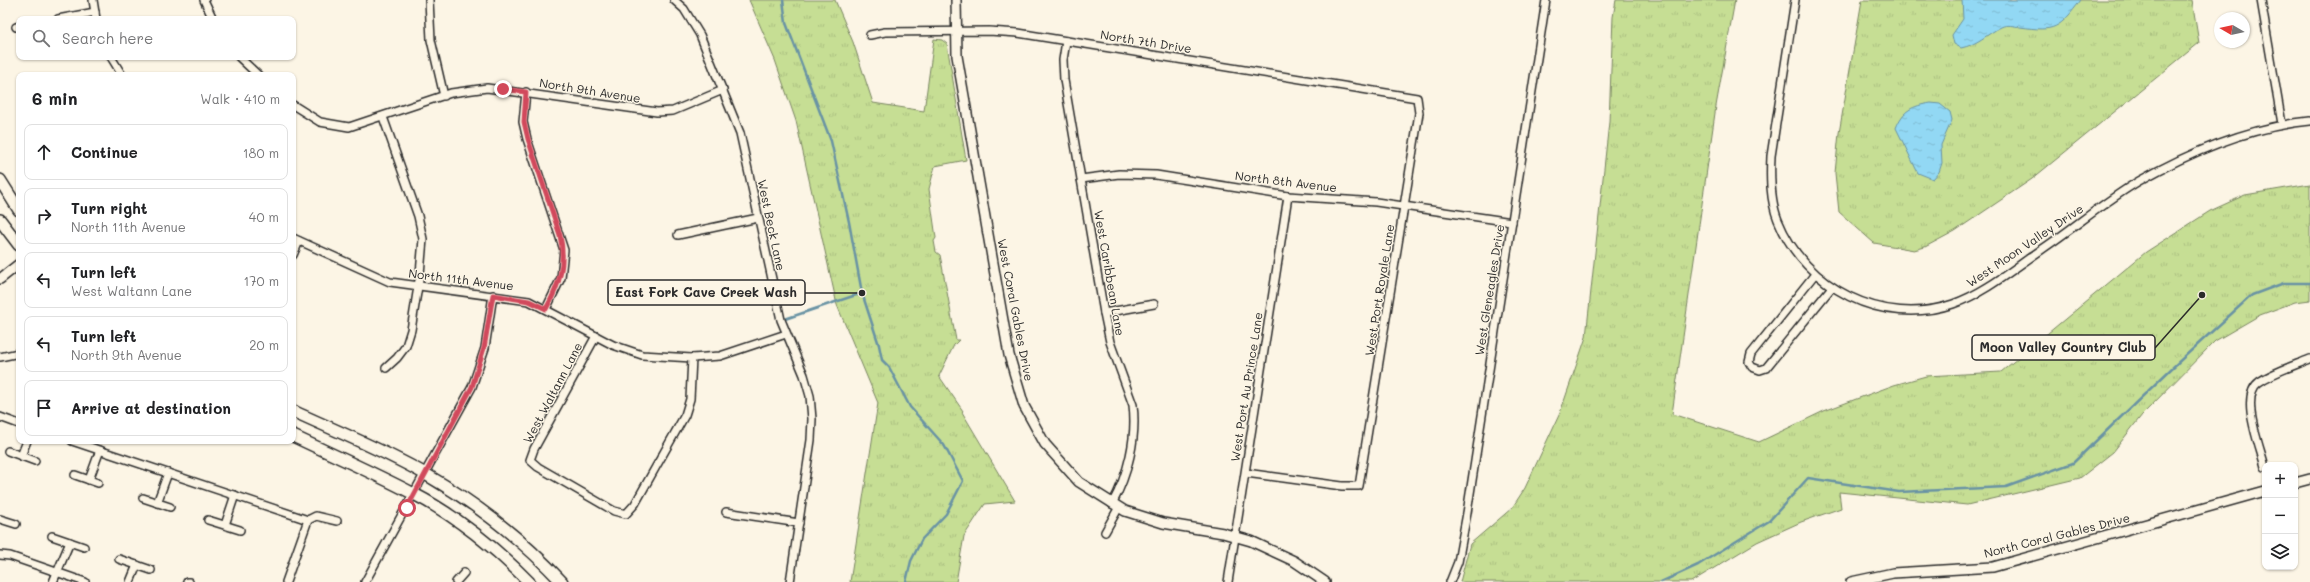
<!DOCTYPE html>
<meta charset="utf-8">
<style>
body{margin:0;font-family:Mali,sans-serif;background:#f6f6f6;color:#202124}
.controls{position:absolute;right:12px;bottom:12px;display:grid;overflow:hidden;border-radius:8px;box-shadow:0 1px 3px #0004}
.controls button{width:36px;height:36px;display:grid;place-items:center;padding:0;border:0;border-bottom:1px solid #e0e0e0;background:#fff;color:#202124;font:20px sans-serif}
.compass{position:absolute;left:2214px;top:12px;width:36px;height:36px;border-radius:50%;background:#fff;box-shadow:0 1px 3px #0004;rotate:279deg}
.stop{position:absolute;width:12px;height:12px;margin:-9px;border:3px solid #d1495b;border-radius:50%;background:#fff}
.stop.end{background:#d1495b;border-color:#fff;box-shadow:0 1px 4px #0008}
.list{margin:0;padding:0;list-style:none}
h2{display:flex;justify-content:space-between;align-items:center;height:52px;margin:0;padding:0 16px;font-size:17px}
h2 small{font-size:13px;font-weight:400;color:#757577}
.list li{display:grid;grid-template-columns:26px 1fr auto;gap:12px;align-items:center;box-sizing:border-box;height:56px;margin:0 8px 8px;padding:0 8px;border:1px solid #e0e0e0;border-radius:8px}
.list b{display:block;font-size:15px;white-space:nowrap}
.list p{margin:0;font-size:13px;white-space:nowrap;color:#757577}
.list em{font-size:13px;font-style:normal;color:#757577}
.icon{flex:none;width:22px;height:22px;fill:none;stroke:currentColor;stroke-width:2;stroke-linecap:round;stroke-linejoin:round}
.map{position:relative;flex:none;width:2310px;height:582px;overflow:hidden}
.search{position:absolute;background:#fff;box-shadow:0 1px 3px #0004;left:16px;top:16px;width:280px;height:44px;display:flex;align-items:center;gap:10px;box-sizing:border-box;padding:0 14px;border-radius:8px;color:#757577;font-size:15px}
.panel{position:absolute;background:#fff;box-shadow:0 1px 3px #0004;left:16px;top:72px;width:280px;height:372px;border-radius:8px}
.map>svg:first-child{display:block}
.grass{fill:url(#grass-tufts);stroke:#788460}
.water{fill:url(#water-ripples);stroke:#6993a4}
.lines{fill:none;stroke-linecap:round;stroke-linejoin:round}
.stream{stroke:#6993a4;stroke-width:2.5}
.minor-casing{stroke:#2b2b2b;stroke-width:10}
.tertiary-casing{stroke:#2b2b2b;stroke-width:12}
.secondary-casing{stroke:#2b2b2b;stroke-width:14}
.minor{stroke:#fcf5e5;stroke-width:7}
.tertiary{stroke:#fcf5e5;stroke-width:9}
.secondary{stroke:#fcf5e5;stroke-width:11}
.route{stroke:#d1495b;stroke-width:5}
.labels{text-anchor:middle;stroke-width:3;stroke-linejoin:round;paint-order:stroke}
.street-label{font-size:12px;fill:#2b2b2b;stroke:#fcf5e5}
.leader{fill:none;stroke:#2b2b2b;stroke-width:1.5}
.callout-dot{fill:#2b2b2b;stroke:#fcf5e5;stroke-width:1.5}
.callout{fill:#fcf5e5;stroke:#2b2b2b;stroke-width:1.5}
.callout-label{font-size:13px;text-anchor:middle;font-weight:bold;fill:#2b2b2b}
</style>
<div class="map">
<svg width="2310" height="582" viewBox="0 0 2310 582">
<defs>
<pattern id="grass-tufts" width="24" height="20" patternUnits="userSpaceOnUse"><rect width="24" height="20" fill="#c6de94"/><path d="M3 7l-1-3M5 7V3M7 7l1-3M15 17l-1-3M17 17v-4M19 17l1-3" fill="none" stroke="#aabf80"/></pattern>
<pattern id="water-ripples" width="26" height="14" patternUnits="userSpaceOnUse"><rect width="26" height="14" fill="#92d8f4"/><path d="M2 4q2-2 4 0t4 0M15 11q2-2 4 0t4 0" fill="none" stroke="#7ebad1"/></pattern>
</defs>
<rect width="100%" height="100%" fill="#fcf5e5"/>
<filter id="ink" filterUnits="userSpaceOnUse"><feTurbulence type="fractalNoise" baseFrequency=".025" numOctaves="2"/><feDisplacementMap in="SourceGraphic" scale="8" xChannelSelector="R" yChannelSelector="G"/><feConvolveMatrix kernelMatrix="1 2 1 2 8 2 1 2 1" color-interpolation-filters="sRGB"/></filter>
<g filter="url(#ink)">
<g class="grass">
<path d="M 749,0 L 835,0 L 853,42 L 873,103 L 924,111 L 934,39 L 942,40 L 947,44 L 966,160 L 935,166 L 929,189 L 936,238 L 934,241 L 936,252 L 940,255 L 956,340 L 959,340 L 954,345 L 939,376 L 963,411 L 962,412 L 1015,501 L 985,504 L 964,536 L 956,582 L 850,582 L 878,403 L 837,305 L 796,121 L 775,60 Z"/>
<path d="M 1616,0 L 1735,0 L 1716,106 L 1672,414 L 1759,442 L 1824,411 L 1894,385 L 1926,376 L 2001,372 L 2146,252 L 2210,211 L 2245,195 L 2310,184 L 2310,300 L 2295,302 L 2260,315 L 2215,341 L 2142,415 L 2113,452 L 2080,478 L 1967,505 L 1839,492 L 1841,508 L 1801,522 L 1757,542 L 1691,582 L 1460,582 L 1470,544 L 1512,508 L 1525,488 L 1560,413 L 1586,337 L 1609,122 L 1613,17 Z"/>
<path d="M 1862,0 L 2192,0 L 2199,43 L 2032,179 L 1955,231 L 1925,247 L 1914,250 L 1874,243 L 1839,212 L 1835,173 L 1839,133 Z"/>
</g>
<g class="water">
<path d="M 1962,0 L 2081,0 C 2059,29 2055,32 2020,27 C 2014,26 2007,24 2001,27 C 1987,34 1977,45 1961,48 L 1954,44 L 1952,35 L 1963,19 Z"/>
<path d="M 1931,103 L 1940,104 L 1950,112 L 1952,120 L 1941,145 L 1942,163 L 1939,172 L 1933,179 L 1918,173 L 1896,128 C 1903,110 1912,106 1931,103 Z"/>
</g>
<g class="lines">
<g class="stream">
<path d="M 783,0 L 786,23 L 831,141 L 849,222 L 862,293 L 879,345 L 882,360 L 889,367 L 910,407 L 944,445 L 963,481 L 946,514 L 922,539 L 911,561 L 906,582"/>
<path d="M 782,320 L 862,293"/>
<path d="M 1661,582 L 1698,565 L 1769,521 L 1808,478 L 1899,492 L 2006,487 L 2073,463 L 2172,368 L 2252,295 L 2284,283 L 2310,283"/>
</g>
<defs>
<g id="minor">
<path d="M 93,0 L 96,19"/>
<path d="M 204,0 L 213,19"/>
<path d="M 429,0 L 431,40 L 444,96"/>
<path d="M 674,0 L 684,9 L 700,35 L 740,133 L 781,320 L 804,375 L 810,396 L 812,419 L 811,440 L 790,582"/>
<path d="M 1795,0 L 1771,156 C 1770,177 1770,200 1778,220 C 1805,288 1883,328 1953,304 C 1985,293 2013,269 2041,250 C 2074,228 2105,201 2139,181 C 2192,151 2250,127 2310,121"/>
<path d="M 2261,0 L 2282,124"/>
<path d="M 58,19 L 95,12"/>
<path d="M 16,27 L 19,26"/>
<path d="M 870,35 L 885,32 L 989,31 L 1018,33 L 1417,98 L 1419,113 L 1359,486 L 1342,486 L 1246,473"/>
<path d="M 1066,41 L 1063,60 L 1064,80 L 1104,313 L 1110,342 L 1133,405 C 1137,438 1128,475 1112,504"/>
<path d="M 111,57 L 122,75"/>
<path d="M 239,57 L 258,75"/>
<path d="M 526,92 L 523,122 L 527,139 L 564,250 L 561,278 L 546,309"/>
<path d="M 293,105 L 320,122 L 349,127 L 451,93 L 487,88 L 657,112 L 673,111 L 723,90"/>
<path d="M 383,117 L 418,216 L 423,239 L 420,274 L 411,330 L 406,346 L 397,358 L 386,368"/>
<path d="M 1081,179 L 1119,174 L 1156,175 L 1288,196 L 1376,202 L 1512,222"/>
<path d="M 678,235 L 758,218"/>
<path d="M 293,238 L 390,282 L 529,301 L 613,345 L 642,355 L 692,358 L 720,356 L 786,334"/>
<path d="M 293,255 L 299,241"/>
<path d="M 1815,274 L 1751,354 L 1749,362 L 1752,367 L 1760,370 L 1766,368 L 1832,287"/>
<path d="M 1104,313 L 1154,304"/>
<path d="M 596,336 L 534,449 L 530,460 L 538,467 L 614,511 L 626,514 L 635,504 L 685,415 L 690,399 L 692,358"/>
<path d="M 0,357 L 19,353"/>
<path d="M 0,417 L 19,424"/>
<path d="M 72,441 L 308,520 L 316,516 L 337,521"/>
<path d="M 8,451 L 35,461"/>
<path d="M 21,456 L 27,441"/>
<path d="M 2265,467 C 2260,446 2239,396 2259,382 C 2274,372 2293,366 2310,359"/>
<path d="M 75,475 L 98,483"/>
<path d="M 89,480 L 100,450"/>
<path d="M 143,498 L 170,507"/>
<path d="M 157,503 L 168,473"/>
<path d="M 726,512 L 799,523"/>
<path d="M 0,519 L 16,524"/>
<path d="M 208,520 L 240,530"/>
<path d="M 225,525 L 235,495"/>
<path d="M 1105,532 L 1119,507"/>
<path d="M 52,536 L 84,547"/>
<path d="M 0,555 L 10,556 L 85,582"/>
<path d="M 119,559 L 151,570"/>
<path d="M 53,582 L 70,542"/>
<path d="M 130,582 L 137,565"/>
<path d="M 187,582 L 189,582"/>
<path d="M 286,582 L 308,520"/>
<path d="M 365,582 L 472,387 L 485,348 L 493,295"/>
<path d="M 456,582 L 464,573"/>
<path d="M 1228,582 L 1288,196"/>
<path d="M 1450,582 L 1458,562 L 1467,513 L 1546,0"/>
</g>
<g id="tertiary">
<path d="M 956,0 L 957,56 L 1009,355 L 1024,406 L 1045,444 L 1079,482 L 1125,511 L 1163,523 L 1223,533 L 1251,541 L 1294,561 L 1325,582"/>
<path d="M 0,279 L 19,264"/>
<path d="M 2295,483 L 2310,479"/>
<path d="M 1851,582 L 1893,573 L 1993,567 L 2265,491"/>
</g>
<g id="secondary">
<path d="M 0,180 L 19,210"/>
<path d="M 0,220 L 19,245"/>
<path d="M 293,411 C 336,431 386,451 427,475 C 477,504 522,539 562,582"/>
<path d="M 293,436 C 333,455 374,473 414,494 C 455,515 497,549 529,582"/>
</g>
</defs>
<use href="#minor" class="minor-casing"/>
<use href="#tertiary" class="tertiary-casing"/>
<use href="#secondary" class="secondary-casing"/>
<use href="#minor" class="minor"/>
<use href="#tertiary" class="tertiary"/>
<use href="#secondary" class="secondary"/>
</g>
</g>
<g class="lines" filter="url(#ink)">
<path class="route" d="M 407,508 L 472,387 L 484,348 L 493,295 L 529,301 L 546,309 C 560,284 566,263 560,235 L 528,139 L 524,122 L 526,92 L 503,89"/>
</g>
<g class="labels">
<g class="street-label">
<text transform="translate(1146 42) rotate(9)" y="4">North 7th Drive</text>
<text transform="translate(590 91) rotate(9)" y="4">North 9th Avenue</text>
<text transform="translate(1286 182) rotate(7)" y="4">North 8th Avenue</text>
<text transform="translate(771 225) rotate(78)" y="4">West Beck Lane</text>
<text transform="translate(2025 246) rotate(-34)" y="4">West Moon Valley Drive</text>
<text transform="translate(1109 273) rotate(80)" y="4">West Caribbean Lane</text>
<text transform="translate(461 280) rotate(7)" y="4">North 11th Avenue</text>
<text transform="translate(1380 290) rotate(-81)" y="4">West Port Royale Lane</text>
<text transform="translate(1490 290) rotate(-81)" y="4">West Gleneagles Drive</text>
<text transform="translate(1015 310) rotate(79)" y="4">West Coral Gables Drive</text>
<text transform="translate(1247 387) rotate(-81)" y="4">West Port Au Prince Lane</text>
<text transform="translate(553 393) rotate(-62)" y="4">West Waltann Lane</text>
<text transform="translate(2057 536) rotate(-14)" y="4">North Coral Gables Drive</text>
</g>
</g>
<path class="leader" d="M862 293L805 293M2202 295L2155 348"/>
<g class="callout-dot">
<circle cx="862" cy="293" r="4"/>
<circle cx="2202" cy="295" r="4"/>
</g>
<g class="callout">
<rect x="608" y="280" width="197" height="25" rx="4"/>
<rect x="1972" y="335" width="183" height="25" rx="4"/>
</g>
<g class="callout-label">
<text x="706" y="297">East Fork Cave Creek Wash</text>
<text x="2063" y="352">Moon Valley Country Club</text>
</g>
</svg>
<div class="controls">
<button>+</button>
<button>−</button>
<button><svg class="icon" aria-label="layers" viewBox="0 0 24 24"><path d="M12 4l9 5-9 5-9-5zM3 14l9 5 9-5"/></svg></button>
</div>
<svg class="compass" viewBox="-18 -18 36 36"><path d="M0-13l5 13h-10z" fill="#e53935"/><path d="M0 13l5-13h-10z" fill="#757577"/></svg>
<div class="stop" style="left:407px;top:508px"></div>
<div class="stop end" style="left:503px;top:89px"></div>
<div class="search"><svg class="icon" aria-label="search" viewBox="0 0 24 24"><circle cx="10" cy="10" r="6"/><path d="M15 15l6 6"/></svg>Search here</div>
<section class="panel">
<h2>6 min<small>Walk · 410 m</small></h2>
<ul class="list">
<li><svg class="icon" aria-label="ahead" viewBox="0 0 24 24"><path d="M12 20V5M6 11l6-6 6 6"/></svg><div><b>Continue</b></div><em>180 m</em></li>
<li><svg class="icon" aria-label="right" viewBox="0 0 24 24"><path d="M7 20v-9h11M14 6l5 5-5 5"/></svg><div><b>Turn right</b><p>North 11th Avenue</p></div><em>40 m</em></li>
<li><svg class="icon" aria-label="left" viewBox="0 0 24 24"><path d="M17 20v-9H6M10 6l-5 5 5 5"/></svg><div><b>Turn left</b><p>West Waltann Lane</p></div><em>170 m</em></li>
<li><svg class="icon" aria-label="left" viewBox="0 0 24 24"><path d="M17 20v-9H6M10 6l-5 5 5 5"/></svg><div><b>Turn left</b><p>North 9th Avenue</p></div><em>20 m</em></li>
<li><svg class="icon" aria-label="arrive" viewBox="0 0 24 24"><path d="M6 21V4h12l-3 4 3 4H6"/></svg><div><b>Arrive at destination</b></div></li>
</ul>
</section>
</div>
